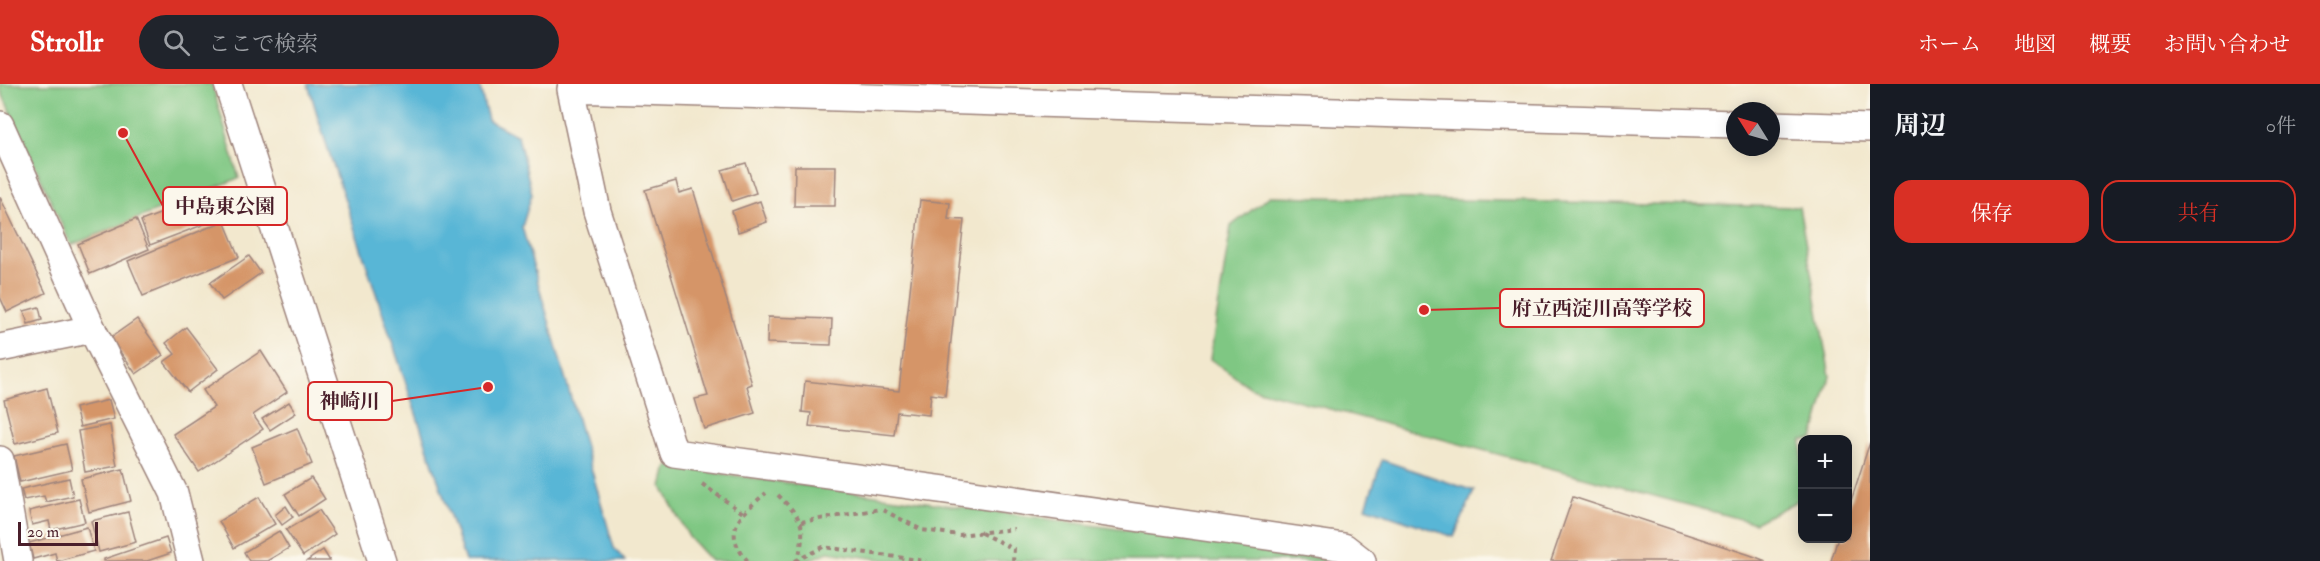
<!DOCTYPE html>
<html lang="ja">
<meta charset="utf-8">
<style>
body{margin:0;font-family:"IM FELL Double Pica","Noto Serif JP",serif;background:#20242c;color:#f1f3f6}
.controls{position:absolute;right:18px;bottom:18px;display:grid;overflow:hidden;border-radius:12px;box-shadow:0 3px 15px #0003}
.controls button{width:54px;height:54px;display:grid;place-items:center;padding:0;border:0;border-bottom:2px solid #363941;background:#171b24;color:#f1f3f6;font:30px sans-serif}
.compass{position:absolute;left:1726px;top:18px;width:54px;height:54px;border-radius:50%;background:#171b24;box-shadow:0 3px 15px #0003;rotate:307deg}
.scale{position:absolute;left:18px;bottom:15px;width:80px;box-sizing:border-box;padding-left:6px;border:3px solid #4a1f2b;border-top:0;font-size:16px;line-height:21px;white-space:nowrap;color:#4a1f2b;-webkit-text-stroke:4px #fbf7ec;paint-order:stroke}
.list{margin:0;padding:0;list-style:none}
h2{display:flex;justify-content:space-between;align-items:center;height:78px;margin:0;padding:0 24px;font-size:26px}
h2 small{font-size:20px;font-weight:400;color:#9ea1a6}
.actions{display:flex;gap:12px;padding:18px 24px}
.actions a{flex:1;padding:14px 0;border:2px solid #d93025;border-radius:18px;text-align:center;font-size:21px;color:#d93025}
.actions .main{background:#d93025;color:#fff}
.icon{flex:none;width:33px;height:33px;fill:none;stroke:currentColor;stroke-width:2;stroke-linecap:round;stroke-linejoin:round}
.map{position:relative;flex:none;width:1870px;height:477px;overflow:hidden}
header{display:flex;align-items:center;gap:36px;box-sizing:border-box;height:84px;padding:0 30px;background:#d93025;color:#fff}
header strong{font-size:28px}
nav{display:flex;gap:33px;margin-inline-start:auto;font-size:21px}
.search{width:420px;height:54px;background:#20242c;display:flex;align-items:center;gap:15px;box-sizing:border-box;padding:0 21px;border-radius:33px;color:#9ea1a6;font-size:22px}
main{display:flex}
aside{flex:1;background:#171b24}
.map>svg:first-child{display:block}
.green{fill:#7fc783;stroke:#647357;stroke-width:1.5}
.water{fill:#58b6d6;stroke:#516a80;stroke-width:1.5}
.building{fill:#d59568}
.lines{fill:none;stroke-linecap:round;stroke-linejoin:round}
.minor-casing{stroke:#9e847c;stroke-width:30}
.path{stroke:#9e847c;stroke-width:4;stroke-dasharray:4.5 4.5;stroke-linecap:butt}
.minor{stroke:#fff;stroke-width:27}
.leader{fill:none;stroke:#d62828;stroke-width:2}
.callout-dot{fill:#d62828;stroke:#fbf7ec;stroke-width:2}
.callout{fill:#fbf7ec;stroke:#d62828;stroke-width:2}
.callout-label{font-size:20px;text-anchor:middle;font-weight:bold;fill:#4a1f2b}
</style>
<header>
<strong>Strollr</strong>
<div class="search"><svg class="icon" aria-label="search" viewBox="0 0 24 24"><circle cx="10" cy="10" r="6"/><path d="M15 15l6 6"/></svg>ここで検索</div>
<nav><a>ホーム</a><a>地図</a><a>概要</a><a>お問い合わせ</a></nav>
</header>
<main>
<div class="map">
<svg width="1870" height="477" viewBox="0 0 1870 477">
<rect width="100%" height="100%" fill="#fbf7ec"/>
<filter id="ink" filterUnits="userSpaceOnUse"><feTurbulence type="fractalNoise" baseFrequency=".0167" numOctaves="2"/><feDisplacementMap in="SourceGraphic" scale="12" xChannelSelector="R" yChannelSelector="G"/><feConvolveMatrix kernelMatrix="1 2 1 2 8 2 1 2 1" color-interpolation-filters="sRGB"/></filter>
<filter id="wash" filterUnits="userSpaceOnUse"><feTurbulence type="fractalNoise" baseFrequency=".008" numOctaves="4" result="noise"/><feDisplacementMap in="SourceGraphic" scale="24" xChannelSelector="R" yChannelSelector="G"/><feGaussianBlur stdDeviation="1.35" result="paint"/><feColorMatrix in="noise" values="0 0 0 0 0 0 0 0 0 0 0 0 0 0 0 0 0 1.4 0 .05"/><feComposite in="paint" operator="in"/></filter>
<g filter="url(#wash)">
<rect width="100%" height="100%" fill="#f2e8ce"/>
<g class="green">
<path d="M 0,0 L 212,0 L 239,94 L 71,161 L 0,5 Z"/>
<path d="M 1270,112 L 1799,123 L 1830,292 L 1813,355 L 1802,356 L 1802,395 L 1797,417 L 1755,439 L 1251,304 L 1210,275 L 1231,142 Z"/>
<path d="M 667,382 L 1341,476 L 1342,477 L 893,477 L 828,468 L 808,477 L 711,477 L 689,453 L 662,403 Z"/>
</g>
<g class="water">
<path d="M 308,0 L 479,0 L 488,36 L 518,52 L 532,110 L 522,143 L 614,464 L 625,477 L 465,477 L 323,50 Z"/>
<path d="M 1382,376 L 1474,407 L 1454,453 L 1366,423 Z"/>
</g>
<g id="blocks">
<g class="building">
<path d="M 746,79 L 756,109 L 732,117 L 722,86 Z"/>
<path d="M 795,82 L 836,82 L 835,122 L 794,122 Z"/>
<path d="M 676,97 L 679,109 L 693,105 L 752,300 L 747,302 L 755,329 L 704,345 L 695,315 L 708,312 L 645,106 Z"/>
<path d="M 217,108 L 226,132 L 150,161 L 141,137 Z"/>
<path d="M 0,113 L 46,209 L 7,228 L 0,213 Z"/>
<path d="M 920,116 L 950,119 L 948,135 L 964,136 L 945,312 L 931,310 L 929,331 L 897,328 L 894,351 L 809,342 L 811,329 L 802,328 L 805,297 L 899,307 Z"/>
<path d="M 760,117 L 767,138 L 738,148 L 732,127 Z"/>
<path d="M 136,135 L 149,165 L 90,190 L 78,160 Z"/>
<path d="M 224,137 L 239,173 L 143,212 L 128,177 Z"/>
<path d="M 249,172 L 261,189 L 222,216 L 210,199 Z"/>
<path d="M 39,223 L 42,236 L 28,240 L 24,227 Z"/>
<path d="M 768,233 L 832,235 L 831,261 L 767,259 Z"/>
<path d="M 137,235 L 163,271 L 136,290 L 110,254 Z"/>
<path d="M 186,243 L 218,285 L 188,308 L 164,278 L 175,270 L 166,259 Z"/>
<path d="M 261,267 L 287,308 L 253,331 L 263,345 L 199,388 L 173,350 L 214,323 L 203,306 Z"/>
<path d="M 47,304 L 58,349 L 15,360 L 4,316 Z"/>
<path d="M 109,316 L 114,335 L 80,343 L 75,324 Z"/>
<path d="M 289,318 L 296,329 L 270,346 L 262,335 Z"/>
<path d="M 110,341 L 117,382 L 85,388 L 78,347 Z"/>
<path d="M 297,344 L 312,380 L 266,399 L 252,363 Z"/>
<path d="M 1870,358 L 1870,477 L 1831,477 L 1838,454 L 1848,454 L 1848,426 Z"/>
<path d="M 66,360 L 72,386 L 20,398 L 14,372 Z"/>
<path d="M 123,385 L 131,417 L 89,428 L 81,395 Z"/>
<path d="M 69,394 L 73,412 L 46,418 L 44,412 L 24,416 L 21,405 Z"/>
<path d="M 311,394 L 325,415 L 299,432 L 285,410 Z"/>
<path d="M 259,413 L 275,440 L 234,464 L 219,437 Z"/>
<path d="M 1573,413 L 1750,471 L 1766,477 L 1551,477 Z"/>
<path d="M 79,415 L 85,438 L 51,446 L 49,437 L 32,441 L 29,427 Z"/>
<path d="M 286,422 L 293,433 L 282,441 L 275,431 Z"/>
<path d="M 319,426 L 335,450 L 303,472 L 286,446 Z"/>
<path d="M 128,428 L 136,458 L 99,468 L 91,437 Z"/>
<path d="M 87,443 L 94,467 L 57,477 L 55,469 L 33,475 L 29,459 Z"/>
<path d="M 279,447 L 289,464 L 267,477 L 249,477 L 244,468 Z"/>
<path d="M 166,454 L 171,469 L 147,477 L 104,477 L 104,475 Z"/>
<path d="M 323,466 L 330,477 L 307,477 Z"/>
</g>
</g>
</g>
<g filter="url(#ink)">
<use href="#blocks" fill-opacity="0" stroke="#9e847c" stroke-width="1.5"/>
<g class="lines">
<defs>
<g id="minor">
<path d="M 228,0 L 382,477"/>
<path d="M 0,41 L 92,245 L 174,409 L 191,477"/>
<path d="M 1771,41 L 1870,44"/>
<path d="M 0,264 L 92,245"/>
<path d="M 0,376 L 18,477"/>
<path d="M 1362,477 L 1344,463 L 946,406 L 674,369 L 597,127 L 571,5 L 1735,40"/>
</g>
</defs>
<use href="#minor" class="minor-casing"/>
<g class="path">
<path d="M 702,400 L 743,429"/>
<path d="M 778,411 C 802,435 807,441 798,475"/>
<path d="M 883,426 L 922,446 L 959,451 L 1014,445"/>
<path d="M 801,438 L 881,425"/>
<path d="M 981,449 L 1014,465 L 1013,477"/>
<path d="M 748,477 C 720,447 741,430 766,409"/>
<path d="M 795,477 L 823,463 L 926,477"/>
</g>
<use href="#minor" class="minor"/>
</g>
</g>
<path class="leader" d="M123 49L163 122M1424 226L1500 224M488 303L392 317"/>
<g class="callout-dot">
<circle cx="123" cy="49" r="6"/>
<circle cx="1424" cy="226" r="6"/>
<circle cx="488" cy="303" r="6"/>
</g>
<g class="callout">
<rect x="163" y="103" width="124" height="38" rx="6"/>
<rect x="1500" y="205" width="204" height="38" rx="6"/>
<rect x="308" y="298" width="84" height="38" rx="6"/>
</g>
<g class="callout-label">
<text x="225" y="129">中島東公園</text>
<text x="1602" y="231">府立西淀川高等学校</text>
<text x="350" y="324">神崎川</text>
</g>
</svg>
<div class="controls">
<button>+</button>
<button>−</button>
</div>
<svg class="compass" viewBox="-18 -18 36 36"><path d="M0-13l5 13h-10z" fill="#e53935"/><path d="M0 13l5-13h-10z" fill="#9ea1a6"/></svg>
<div class="scale">20 m</div>
</div>
<aside>
<h2>周辺<small>0件</small></h2>
<ul class="list">
</ul>
<div class="actions"><a class="main">保存</a><a>共有</a></div>
</aside>
</main>
